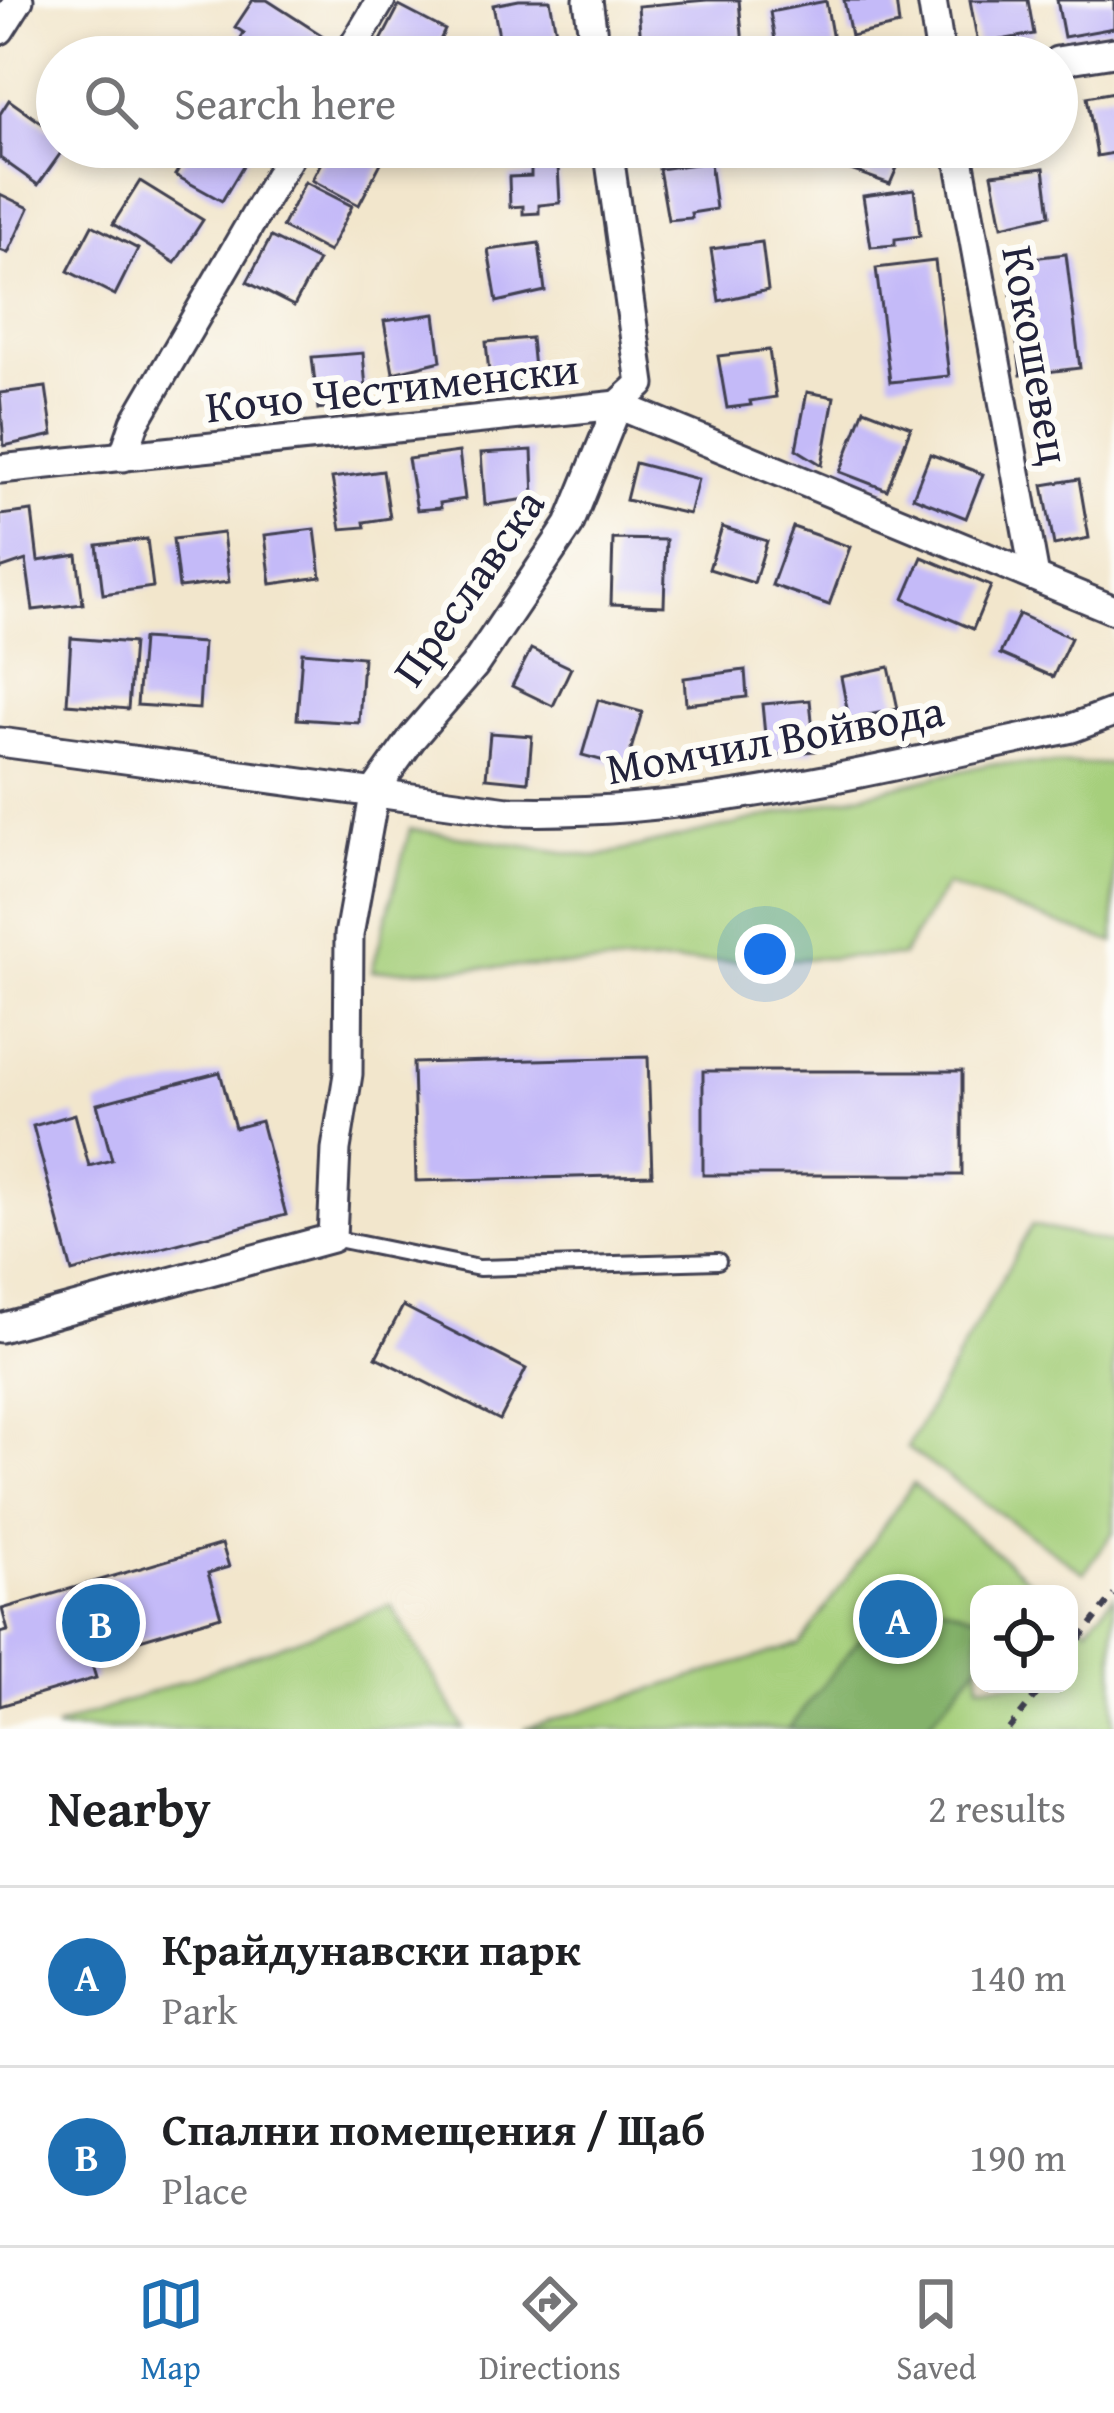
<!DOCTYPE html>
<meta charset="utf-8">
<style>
body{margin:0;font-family:"Gentium Book Plus",serif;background:#f6f6f6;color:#202124}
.controls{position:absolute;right:36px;bottom:36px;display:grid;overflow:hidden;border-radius:24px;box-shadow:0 6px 18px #0003}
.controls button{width:108px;height:108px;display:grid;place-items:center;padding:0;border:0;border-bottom:3px solid #e0e0e0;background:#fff;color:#202124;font:60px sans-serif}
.you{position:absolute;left:765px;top:954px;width:42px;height:42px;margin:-30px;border:9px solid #fff;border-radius:50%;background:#1a73e8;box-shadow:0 0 0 18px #1a73e833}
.badge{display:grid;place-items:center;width:78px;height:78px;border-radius:50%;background:#1f6fb2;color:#fff;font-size:39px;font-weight:700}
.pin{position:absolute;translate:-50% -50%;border:6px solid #fff;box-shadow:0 3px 12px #0006}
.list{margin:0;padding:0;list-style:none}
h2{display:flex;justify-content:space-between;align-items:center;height:156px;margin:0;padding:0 48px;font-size:51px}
h2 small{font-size:39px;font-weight:400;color:#757577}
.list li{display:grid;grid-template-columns:78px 1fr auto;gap:36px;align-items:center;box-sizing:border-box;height:180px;padding:0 48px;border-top:3px solid #e0e0e0}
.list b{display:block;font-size:45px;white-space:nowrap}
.list p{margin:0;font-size:39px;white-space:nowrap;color:#757577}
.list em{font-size:39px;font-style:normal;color:#757577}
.icon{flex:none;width:66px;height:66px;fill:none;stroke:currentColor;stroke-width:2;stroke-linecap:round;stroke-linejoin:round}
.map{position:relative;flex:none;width:1114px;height:1729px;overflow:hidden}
.search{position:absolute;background:#fff;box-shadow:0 6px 18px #0003;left:36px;right:36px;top:36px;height:132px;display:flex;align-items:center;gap:30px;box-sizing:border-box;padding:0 42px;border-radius:66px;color:#757577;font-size:45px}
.sheet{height:516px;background:#fff}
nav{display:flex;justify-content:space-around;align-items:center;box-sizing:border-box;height:168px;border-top:3px solid #e0e0e0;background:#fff;font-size:33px;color:#757577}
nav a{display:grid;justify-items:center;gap:6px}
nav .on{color:#1f6fb2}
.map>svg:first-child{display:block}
.green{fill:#a6cf7b;stroke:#64785b;stroke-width:3}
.forest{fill:#84b26b;stroke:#536a53;stroke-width:3}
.building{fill:#c4baf8}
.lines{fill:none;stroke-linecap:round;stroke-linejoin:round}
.service-casing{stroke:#413f51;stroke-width:20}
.minor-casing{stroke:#413f51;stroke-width:33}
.path{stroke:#413f51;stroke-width:6;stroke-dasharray:9 9;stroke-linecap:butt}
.service{stroke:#fff;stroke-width:14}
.minor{stroke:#fff;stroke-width:27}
.labels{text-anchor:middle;stroke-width:12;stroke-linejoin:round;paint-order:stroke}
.street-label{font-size:45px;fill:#22223b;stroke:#fdfcf7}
</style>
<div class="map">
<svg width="1114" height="1729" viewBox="0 0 1114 1729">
<rect width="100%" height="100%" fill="#fdfcf7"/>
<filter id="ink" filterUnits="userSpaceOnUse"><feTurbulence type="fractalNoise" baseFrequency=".00833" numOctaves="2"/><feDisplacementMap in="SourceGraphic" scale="24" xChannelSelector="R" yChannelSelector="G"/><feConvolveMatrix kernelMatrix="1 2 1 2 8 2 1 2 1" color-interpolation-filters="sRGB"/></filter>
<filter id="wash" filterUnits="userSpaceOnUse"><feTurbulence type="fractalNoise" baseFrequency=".004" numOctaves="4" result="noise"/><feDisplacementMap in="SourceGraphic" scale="48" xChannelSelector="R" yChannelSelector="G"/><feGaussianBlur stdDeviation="2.7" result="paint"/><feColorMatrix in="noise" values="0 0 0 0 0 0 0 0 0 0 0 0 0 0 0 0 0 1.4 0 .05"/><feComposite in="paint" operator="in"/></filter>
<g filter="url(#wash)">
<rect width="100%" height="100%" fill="#f2e6cc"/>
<g class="green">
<path d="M 990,764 L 1114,764 L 1114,943 L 946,885 L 902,956 L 372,971 L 410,829 L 596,857 Z"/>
<path d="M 1032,1225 L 1114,1244 L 1114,1531 L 1084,1573 L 907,1448 Z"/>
<path d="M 913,1484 L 1046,1594 L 979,1594 L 979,1684 L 1069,1684 L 1069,1613 L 1088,1628 L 1114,1595 L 1114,1729 L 524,1729 L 800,1644 Z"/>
<path d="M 391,1605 L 465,1729 L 57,1729 L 56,1727 Z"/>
</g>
<path class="forest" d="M 898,1590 L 979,1617 L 979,1663 L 924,1729 L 788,1729 Z"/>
<g id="blocks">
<g class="building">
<path d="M 253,0 L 267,0 L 323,36 L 309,57 L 251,57 L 235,47 L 244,33 L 235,27 Z"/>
<path d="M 519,0 L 550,0 L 560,53 L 503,57 L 493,5 Z"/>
<path d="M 707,0 L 739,0 L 744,57 L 642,57 L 638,6 Z"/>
<path d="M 844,0 L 896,0 L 899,25 L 851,36 Z"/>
<path d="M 970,0 L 1028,0 L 1034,34 L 978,44 Z"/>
<path d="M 1057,0 L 1114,0 L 1114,28 L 1064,37 Z"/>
<path d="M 826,1 L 836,57 L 778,57 L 770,12 Z"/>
<path d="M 399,6 L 445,30 L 432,57 L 385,57 L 375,52 Z"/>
<path d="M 1114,92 L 1114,153 L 1097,156 L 1087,97 Z"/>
<path d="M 9,100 L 57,134 L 57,147 L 65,147 L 38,185 L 0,158 L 0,114 Z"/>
<path d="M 140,147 L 170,147 L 162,159 L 137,152 Z"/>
<path d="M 192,147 L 254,147 L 222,201 L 175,175 Z"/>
<path d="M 329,147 L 359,147 L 383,159 L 359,205 L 312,180 Z"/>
<path d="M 848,147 L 900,147 L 894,161 L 899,163 L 890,184 L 840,166 Z"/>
<path d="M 710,162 L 716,209 L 691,213 L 692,218 L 668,220 L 659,169 Z"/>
<path d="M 558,166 L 560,203 L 539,205 L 539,213 L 523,214 L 523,206 L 510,207 L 509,177 L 531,176 L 531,168 Z"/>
<path d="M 1044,168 L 1050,215 L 1002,226 L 992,174 Z"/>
<path d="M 140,181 L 203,220 L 175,263 L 113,224 Z"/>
<path d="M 305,182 L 352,206 L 329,252 L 282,227 Z"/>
<path d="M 914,189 L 920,236 L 895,239 L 895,245 L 871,247 L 863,196 Z"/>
<path d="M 0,194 L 29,208 L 8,253 L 0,250 Z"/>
<path d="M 92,225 L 138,249 L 115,295 L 68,271 Z"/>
<path d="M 271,237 L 318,261 L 294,306 L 247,282 Z"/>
<path d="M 762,242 L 768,290 L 719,301 L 711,249 Z"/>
<path d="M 539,243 L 545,291 L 497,302 L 488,250 Z"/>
<path d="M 1066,254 L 1080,368 L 1021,375 L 1007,261 Z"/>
<path d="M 935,261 L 949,376 L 890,382 L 876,268 Z"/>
<path d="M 435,314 L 441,361 L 393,373 L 384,321 Z"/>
<path d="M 531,338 L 535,379 L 490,384 L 486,342 Z"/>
<path d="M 769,350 L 776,397 L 750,401 L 751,405 L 727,408 L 718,356 Z"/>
<path d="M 363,353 L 367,401 L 318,409 L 312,357 Z"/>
<path d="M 46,387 L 53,435 L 4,446 L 0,393 Z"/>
<path d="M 807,392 L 834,397 L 822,465 L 796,449 Z"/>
<path d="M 864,409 L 911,427 L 887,490 L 840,472 Z"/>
<path d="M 532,450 L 534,498 L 485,505 L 481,453 Z"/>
<path d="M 459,452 L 465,499 L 440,503 L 441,508 L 417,510 L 408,459 Z"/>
<path d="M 930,454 L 983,474 L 966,518 L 913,497 Z"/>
<path d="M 635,463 L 698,479 L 689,514 L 626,500 Z"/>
<path d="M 383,471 L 390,518 L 364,522 L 365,527 L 341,529 L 332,478 Z"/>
<path d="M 1079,479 L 1089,538 L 1054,545 L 1043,485 Z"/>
<path d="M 32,511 L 38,561 L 77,555 L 83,604 L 33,610 L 26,560 L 0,569 L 0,515 Z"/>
<path d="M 722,527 L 767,541 L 754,583 L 709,569 Z"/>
<path d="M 793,527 L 850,547 L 829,605 L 772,585 Z"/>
<path d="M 315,529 L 321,577 L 271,584 L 265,535 Z"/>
<path d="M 223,533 L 229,582 L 179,588 L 173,539 Z"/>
<path d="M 147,539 L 153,587 L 103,594 L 97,545 Z"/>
<path d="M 613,539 L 666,540 L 664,606 L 611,604 Z"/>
<path d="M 922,557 L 991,586 L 973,629 L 904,599 Z"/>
<path d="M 1019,614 L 1071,638 L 1053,677 L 1000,654 Z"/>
<path d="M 71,638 L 133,643 L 128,709 L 67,704 Z"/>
<path d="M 142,639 L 203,643 L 199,709 L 137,705 Z"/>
<path d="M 531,649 L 571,668 L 553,706 L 512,686 Z"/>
<path d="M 302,652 L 363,657 L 359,723 L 297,719 Z"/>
<path d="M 889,667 L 898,709 L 849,719 L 841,677 Z"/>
<path d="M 745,670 L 747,697 L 686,704 L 684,678 Z"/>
<path d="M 598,700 L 642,712 L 626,767 L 582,755 Z"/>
<path d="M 810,700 L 815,751 L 767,756 L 762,704 Z"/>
<path d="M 490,733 L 532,736 L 528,782 L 486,778 Z"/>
<path d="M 648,1057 L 652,1175 L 416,1181 L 413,1063 Z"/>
<rect x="703" y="1071" width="259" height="104"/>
<path d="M 220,1072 L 235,1128 L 261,1121 L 286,1215 L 72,1272 L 33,1126 L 75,1114 L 89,1166 L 112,1160 L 97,1104 Z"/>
<path d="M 403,1306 L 526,1369 L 500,1420 L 376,1357 Z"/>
<path d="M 222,1544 L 229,1567 L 208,1573 L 221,1616 L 89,1655 L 96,1678 L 0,1706 L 0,1633 L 8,1631 L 2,1609 Z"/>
</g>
</g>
</g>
<g filter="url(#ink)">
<use href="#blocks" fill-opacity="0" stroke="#413f51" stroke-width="3"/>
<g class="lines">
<defs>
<path id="service" d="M 332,1238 L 479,1268 L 718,1261"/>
<g id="minor">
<path d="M 588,0 L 596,57"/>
<path d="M 932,0 L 941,57"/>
<path d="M 0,30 L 19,0"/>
<path d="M 347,57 L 381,0"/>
<path d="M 1057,61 L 1114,52"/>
<path d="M 957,147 L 1035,577"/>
<path d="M 123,457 L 135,422 L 295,147"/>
<path d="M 0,469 L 618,405 L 1114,610"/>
<path d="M 0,742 L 508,811 C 699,817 886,766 1072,728 L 1114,712"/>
<path d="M 0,1328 L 332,1238 L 336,1149 L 348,1074 L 349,935 L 375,790 L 413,737 L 474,666 L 569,525 L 618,405 L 641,384 L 608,147"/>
</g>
</defs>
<use href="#service" class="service-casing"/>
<use href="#minor" class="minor-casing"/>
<g class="path">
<path d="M 1069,1653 L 1114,1595"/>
<path d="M 1009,1729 L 1045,1684"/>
</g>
<use href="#service" class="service"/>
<use href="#minor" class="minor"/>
</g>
</g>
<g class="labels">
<g class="street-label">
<text transform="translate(1037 355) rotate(80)" y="16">Кокошевец</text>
<text transform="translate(392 387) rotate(-6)" y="16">Кочо Честименски</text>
<text transform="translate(468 587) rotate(-55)" y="16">Преславска</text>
<text transform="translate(775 739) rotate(-10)" y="16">Момчил Войвода</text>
</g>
</g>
</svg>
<div class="controls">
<button><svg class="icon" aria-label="locate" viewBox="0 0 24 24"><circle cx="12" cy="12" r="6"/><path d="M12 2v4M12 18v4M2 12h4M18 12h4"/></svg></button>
</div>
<div class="you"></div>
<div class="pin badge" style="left:898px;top:1619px">A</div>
<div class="pin badge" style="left:101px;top:1623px">B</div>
<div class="search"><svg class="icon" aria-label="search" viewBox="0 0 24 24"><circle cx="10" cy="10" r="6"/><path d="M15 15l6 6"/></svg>Search here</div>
</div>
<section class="sheet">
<h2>Nearby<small>2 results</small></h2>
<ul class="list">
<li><span class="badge">A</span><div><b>Крайдунавски парк</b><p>Park</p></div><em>140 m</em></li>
<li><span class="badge">B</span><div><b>Спални помещения / Щаб</b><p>Place</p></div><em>190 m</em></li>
</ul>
</section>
<nav>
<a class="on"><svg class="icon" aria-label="map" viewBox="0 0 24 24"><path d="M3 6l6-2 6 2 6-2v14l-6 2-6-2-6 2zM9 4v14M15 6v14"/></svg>Map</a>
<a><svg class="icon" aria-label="directions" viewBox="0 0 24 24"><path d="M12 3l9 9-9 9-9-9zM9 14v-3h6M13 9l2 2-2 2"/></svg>Directions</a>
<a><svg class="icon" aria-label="saved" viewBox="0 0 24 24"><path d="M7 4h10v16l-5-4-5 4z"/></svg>Saved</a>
</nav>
